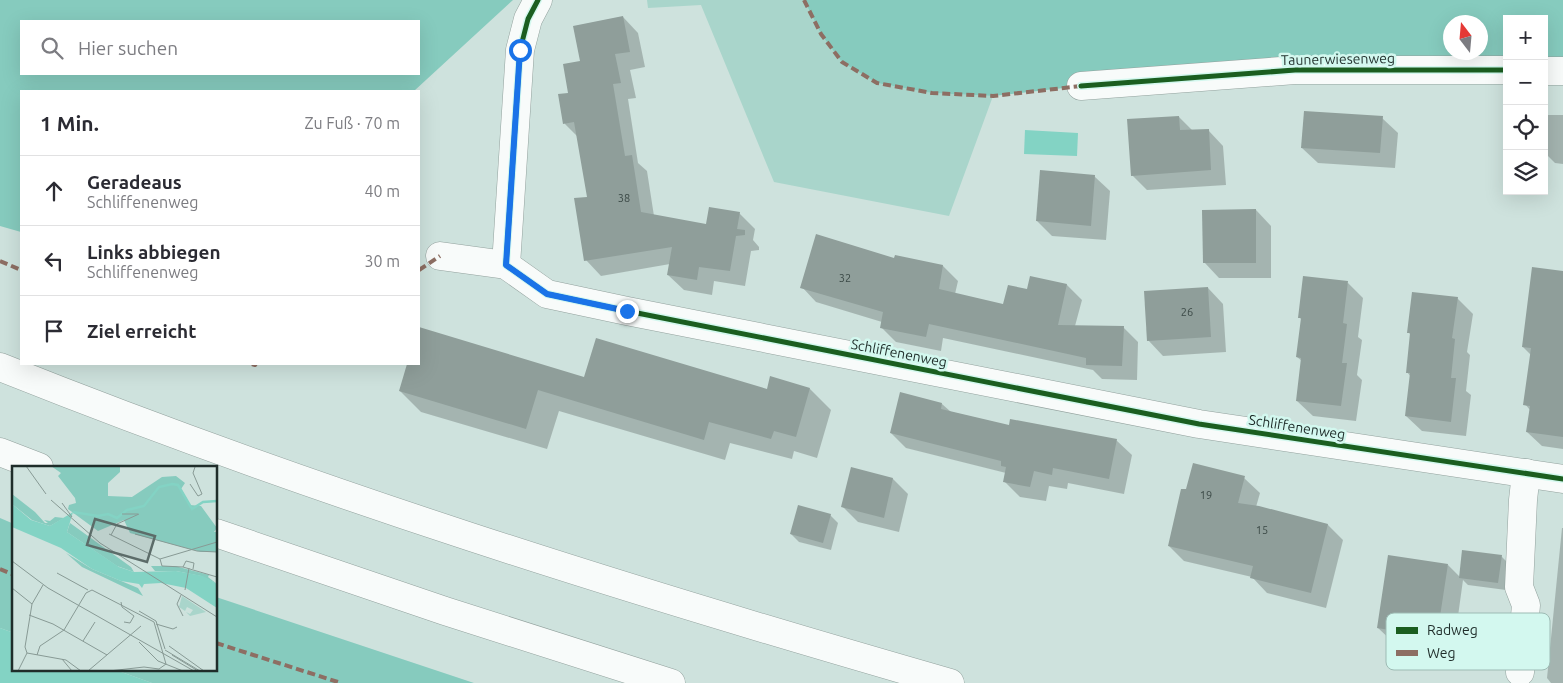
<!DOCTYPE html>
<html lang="de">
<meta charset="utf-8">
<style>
body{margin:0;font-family:Ubuntu,sans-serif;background:#f7f7f7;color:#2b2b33}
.controls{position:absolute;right:15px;top:15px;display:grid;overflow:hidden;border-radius:0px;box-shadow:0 5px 20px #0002}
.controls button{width:45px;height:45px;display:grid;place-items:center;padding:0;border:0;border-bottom:1px solid #e1e1e2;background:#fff;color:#2b2b33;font:25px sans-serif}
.compass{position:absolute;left:1443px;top:15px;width:45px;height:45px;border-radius:50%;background:#fff;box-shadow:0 5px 20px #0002;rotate:344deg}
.stop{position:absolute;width:15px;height:15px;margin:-11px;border:4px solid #1a73e8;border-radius:50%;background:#fff}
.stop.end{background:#1a73e8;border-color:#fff;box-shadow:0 1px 5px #0008}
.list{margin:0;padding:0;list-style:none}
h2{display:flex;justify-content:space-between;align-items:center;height:65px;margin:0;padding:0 20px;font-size:21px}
h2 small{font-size:16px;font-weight:400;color:#7c7c81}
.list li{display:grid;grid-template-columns:32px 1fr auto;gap:15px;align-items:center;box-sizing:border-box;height:70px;padding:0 20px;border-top:1px solid #e1e1e2}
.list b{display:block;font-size:19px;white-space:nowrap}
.list p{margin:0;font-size:16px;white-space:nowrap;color:#7c7c81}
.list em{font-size:16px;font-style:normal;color:#7c7c81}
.icon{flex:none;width:28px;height:28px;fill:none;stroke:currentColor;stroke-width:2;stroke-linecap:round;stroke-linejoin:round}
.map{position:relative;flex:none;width:1563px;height:683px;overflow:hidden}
.search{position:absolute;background:#fff;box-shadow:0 5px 20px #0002;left:20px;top:20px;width:400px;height:55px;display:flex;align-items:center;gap:12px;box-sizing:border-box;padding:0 18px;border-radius:0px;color:#7c7c81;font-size:19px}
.panel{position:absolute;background:#fff;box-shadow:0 5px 20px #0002;left:20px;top:90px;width:400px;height:275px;border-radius:0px}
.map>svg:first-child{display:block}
.green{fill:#a9d5cb}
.forest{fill:#86cbbe;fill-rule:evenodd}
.water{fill:#83d3c4}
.shadow{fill:#0003}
.building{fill:#8f9e9a}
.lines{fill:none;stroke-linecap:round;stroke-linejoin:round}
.minor-casing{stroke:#92a19d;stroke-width:29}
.highway-casing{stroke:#92a19d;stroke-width:29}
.path{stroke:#bbc2c0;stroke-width:3;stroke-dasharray:1 4;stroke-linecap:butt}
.minor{stroke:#f8fbfa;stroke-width:28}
.highway{stroke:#f8fbfa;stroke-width:28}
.quiet{stroke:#8d6e63;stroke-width:4;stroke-dasharray:8 4;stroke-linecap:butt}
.cycleway-casing{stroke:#d3f8ef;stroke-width:8}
.cycleway{stroke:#1b5e20;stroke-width:5}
.route{stroke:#1a73e8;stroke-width:6}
.labels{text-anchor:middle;stroke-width:5;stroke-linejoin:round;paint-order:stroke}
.number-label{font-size:11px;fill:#3b4946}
.street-label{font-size:14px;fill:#1f2d2a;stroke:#d3f8ef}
.inset-river{fill:none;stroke:#83d3c4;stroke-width:2.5}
.inset-road{fill:none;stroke:#889a95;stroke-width:1}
.view{fill:#5c6c69;fill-opacity:0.15;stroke:#5c6c69;stroke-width:2.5}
.inset-edge{fill:none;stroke:#1f2d2a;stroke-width:2.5}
.key{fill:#d3f8ef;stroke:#9dbbb4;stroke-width:1}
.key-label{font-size:14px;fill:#1f2d2a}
</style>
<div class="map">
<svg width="1563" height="683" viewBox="0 0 1563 683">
<rect width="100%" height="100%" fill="#cee2dd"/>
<path class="green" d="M 647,0 L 804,0 L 821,34 L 877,83 L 933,93 L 993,96 L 949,216 L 774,182 L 701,5 L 648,8 Z"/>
<g class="forest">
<path d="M 0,0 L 513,0 L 414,91 L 21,91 L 21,232 L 0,226 ZM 21,21 L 419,21 L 419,74 L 21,74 Z"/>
<path d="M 804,0 L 1563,0 L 1563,71 L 1544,71 L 1544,19 L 1507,19 L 1507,70 L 1081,86 L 993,96 L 932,93 L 877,83 L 842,62 L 821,34 ZM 1450,22 L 1480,22 L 1480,52 L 1450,52 Z"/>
<path d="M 0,518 L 14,524 L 14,633 L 0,628 Z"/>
<path d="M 216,597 L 474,683 L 152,683 L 113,669 L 216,669 Z"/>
</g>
<g class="water">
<path d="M 1025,130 L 1078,133 L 1077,156 L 1024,154 Z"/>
<path d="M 0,628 L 14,633 L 14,669 L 113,669 L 152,683 L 0,683 Z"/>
</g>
<g class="shadow">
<path d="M 623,17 L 638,33 L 645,67 L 630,70 L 636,98 L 628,99 L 638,163 L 647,171 L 654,216 L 707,225 L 739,213 L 755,229 L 753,240 L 759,247 L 759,250 L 751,251 L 745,286 L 714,281 L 712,295 L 684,290 L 668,275 L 670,264 L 601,276 L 586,260 L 588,198 L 578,137 L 565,124 L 569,94 L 581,62 Z"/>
<path d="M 1544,115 L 1563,115 L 1563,164 L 1555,163 L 1544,152 Z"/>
<path d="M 1179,117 L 1193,131 L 1208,130 L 1223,146 L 1226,185 L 1147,190 L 1132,175 Z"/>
<path d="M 1382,118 L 1398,133 L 1395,168 L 1318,163 L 1302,148 Z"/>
<path d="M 1094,176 L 1110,191 L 1106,240 L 1052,236 L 1037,221 Z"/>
<path d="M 1256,210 L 1271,226 L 1271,278 L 1219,278 L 1204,262 Z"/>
<path d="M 895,260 L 943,266 L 958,281 L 955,294 L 1004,306 L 1028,291 L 1031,277 L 1067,285 L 1082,300 L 1075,326 L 1123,327 L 1138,342 L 1137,380 L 1102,379 L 1093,370 L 943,338 L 941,351 L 896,342 L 881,327 L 882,322 L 816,302 L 802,287 Z"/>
<path d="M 1563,273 L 1563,449 L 1542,446 L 1527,432 L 1530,410 L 1525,404 L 1531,355 L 1523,347 Z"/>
<path d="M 1348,283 L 1363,298 L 1358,337 L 1362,340 L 1357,375 L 1362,380 L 1356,421 L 1313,416 L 1297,401 L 1302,361 L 1297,357 L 1302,320 L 1299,317 Z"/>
<path d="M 1208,288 L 1223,304 L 1226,352 L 1163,356 L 1148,340 Z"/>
<path d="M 1457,298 L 1473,314 L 1467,352 L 1470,355 L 1466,391 L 1471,395 L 1466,436 L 1422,431 L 1406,416 L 1411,377 L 1407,372 L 1411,335 L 1408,332 Z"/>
<path d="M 419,329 L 585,379 L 768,391 L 810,389 L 831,410 L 817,458 L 794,451 L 792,459 L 730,443 L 725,460 L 559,411 L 547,449 L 421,412 L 400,391 L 408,364 L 419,364 Z"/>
<path d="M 942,404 L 951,412 L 1010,426 L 1116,440 L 1132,455 L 1124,494 L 1068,483 L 1067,489 L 1049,486 L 1046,501 L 1020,497 L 1004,481 L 1006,473 L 906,448 L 891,433 Z"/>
<path d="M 852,468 L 893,479 L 908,494 L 899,532 L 858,522 L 842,506 Z"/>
<path d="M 1244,478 L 1260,493 L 1256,507 L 1328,525 L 1343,540 L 1326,608 L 1267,593 L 1252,577 L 1184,561 L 1169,546 Z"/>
<path d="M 830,515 L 838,523 L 831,550 L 799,542 L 791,534 Z"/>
<path d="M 1562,528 L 1563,528 L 1563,683 L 1551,683 L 1547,678 Z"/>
<path d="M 1501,556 L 1509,564 L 1506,590 L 1468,585 L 1463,580 L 1455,638 L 1430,634 L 1428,649 L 1394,643 L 1378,628 L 1448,565 L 1460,577 Z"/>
</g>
<g class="building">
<path d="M 623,16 L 630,52 L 615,54 L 621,83 L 613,84 L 625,156 L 632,155 L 641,212 L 706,224 L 709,207 L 740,212 L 737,229 L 745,230 L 745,235 L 736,236 L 730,271 L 699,267 L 697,280 L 667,275 L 672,247 L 584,261 L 574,198 L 587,197 L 574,122 L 563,124 L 558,94 L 568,93 L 563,64 L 580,61 L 573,26 Z"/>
<path d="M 1304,111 L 1383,116 L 1380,153 L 1301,148 Z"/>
<path d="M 1179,116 L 1180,130 L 1209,129 L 1211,170 L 1131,176 L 1127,119 Z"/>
<path d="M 1040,170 L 1095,175 L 1091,226 L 1036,221 Z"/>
<path d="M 1256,209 L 1256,263 L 1203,263 L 1202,210 Z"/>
<path d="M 816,234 L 894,258 L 895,255 L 943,265 L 939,289 L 1003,304 L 1008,285 L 1027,289 L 1030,276 L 1067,284 L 1058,325 L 1124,326 L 1122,366 L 1086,365 L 1086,358 L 929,324 L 926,337 L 880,328 L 883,312 L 800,288 Z"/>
<path d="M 1532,267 L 1563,271 L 1563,437 L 1526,432 L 1530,406 L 1523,405 L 1531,348 L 1522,347 Z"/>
<path d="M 1303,276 L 1348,281 L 1343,323 L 1347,324 L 1342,363 L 1347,363 L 1341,406 L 1296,401 L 1301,358 L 1296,357 L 1301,318 L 1298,318 Z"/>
<path d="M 1208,287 L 1211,337 L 1147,341 L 1144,291 Z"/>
<path d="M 1412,292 L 1458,297 L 1452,338 L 1455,339 L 1451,378 L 1456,378 L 1451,422 L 1405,416 L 1410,373 L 1406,373 L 1410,333 L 1407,333 Z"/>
<path d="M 419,327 L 584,377 L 596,338 L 767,389 L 770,376 L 810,388 L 796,437 L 774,431 L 771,439 L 709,422 L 704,440 L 538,390 L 526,429 L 399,391 L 407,364 L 419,364 Z"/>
<path d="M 900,392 L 942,403 L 941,409 L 1009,425 L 1010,419 L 1117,439 L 1109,479 L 1053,468 L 1052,475 L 1034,471 L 1030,487 L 1003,482 L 1006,467 L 1001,466 L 1001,461 L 890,433 Z"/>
<path d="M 1193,463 L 1245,476 L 1238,503 L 1259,506 L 1328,524 L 1311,593 L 1250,578 L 1253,566 L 1168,546 L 1181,489 L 1186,489 Z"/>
<path d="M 851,467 L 893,478 L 884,518 L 841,507 Z"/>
<path d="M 798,505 L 831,514 L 823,543 L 790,534 Z"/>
<path d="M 1462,550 L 1502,555 L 1498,583 L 1459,578 Z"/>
<path d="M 1388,555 L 1448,564 L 1439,623 L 1415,620 L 1413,634 L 1377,628 Z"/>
</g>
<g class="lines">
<defs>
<g id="minor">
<path d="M 1544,71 L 1563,71"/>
<path d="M 1081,86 L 1295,70 L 1507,70"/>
<path d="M 440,256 L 506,265 L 547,294 L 627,311 L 1199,424 L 1563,479"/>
<path d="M 506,265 L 520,50 L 528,19 L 538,0"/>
<path d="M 1520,672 L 1526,605 L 1519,587 L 1523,500 L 1526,473"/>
</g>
<g id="highway">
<path d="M 0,367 C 310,491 629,591 950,683"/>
<path d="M 0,452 L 39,467"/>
<path d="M 216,533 L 445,611 L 671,683"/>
</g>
</defs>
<use href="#minor" class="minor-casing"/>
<use href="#highway" class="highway-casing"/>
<path class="path" d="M 255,365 L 255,364"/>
<use href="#minor" class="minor"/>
<use href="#highway" class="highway"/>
<g class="quiet">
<path d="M 804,0 L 821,34 L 842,62 L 877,83 L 932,93 L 993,96 L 1081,86"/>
<path d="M 0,261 L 21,270"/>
<path d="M 419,270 L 440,256"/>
<path d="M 252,364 L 255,365 L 256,364"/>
<path d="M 0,569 L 14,575"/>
<path d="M 216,643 L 341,683"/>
</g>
<defs>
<g id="cycleway">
<path d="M 538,0 L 528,19 L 520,50 L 506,265 L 547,294 L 627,311 L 1199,424 L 1563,479"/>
<path d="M 1081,86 L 1295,70 L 1507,70"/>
</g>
</defs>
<use href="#cycleway" class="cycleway-casing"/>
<use href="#cycleway" class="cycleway"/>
</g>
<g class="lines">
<path class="route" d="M 520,50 L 506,265 L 547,294 L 627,311"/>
</g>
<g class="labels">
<g class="number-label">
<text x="624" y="202">38</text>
<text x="845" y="282">32</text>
<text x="1187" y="316">26</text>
<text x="1206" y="499">19</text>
<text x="1262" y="534">15</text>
</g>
<g class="street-label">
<text transform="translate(1338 59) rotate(-1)" y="5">Taunerwiesenweg</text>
<text transform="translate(899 353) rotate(11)" y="5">Schliffenenweg</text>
<text transform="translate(1297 427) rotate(9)" y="5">Schliffenenweg</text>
</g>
</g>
<g transform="translate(12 466)">
<rect width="205" height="205" fill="#cee2dd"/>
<path d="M 170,130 L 194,146 L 178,150 L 174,146 L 178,148 L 181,144 L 175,141 L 173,145 L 167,141 Z" fill="#a9d5cb"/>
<path d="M 39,0 L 108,0 L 108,6 L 96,17 L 96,30 L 120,31 L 150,11 L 164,10 L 173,17 L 169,23 L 178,39 L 189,40 L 205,62 L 202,66 L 205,66 L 205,86 L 189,86 L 118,67 L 112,54 L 86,65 L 56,43 L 57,39 L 64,37 L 63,32 L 46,10 L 49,7 ZM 0,28 L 23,46 L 33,57 L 36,57 L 32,54 L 38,55 L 43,51 L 52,52 L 38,60 L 20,54 L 0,38 ZM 58,57 L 119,101 L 122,106 L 105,100 L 55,66 ZM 54,87 L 80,103 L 126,122 L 131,130 L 70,101 ZM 139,100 L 163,100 L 197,109 L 196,111 L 205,118 L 189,110 L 164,105 L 143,105 Z" fill="#86cbbe"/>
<path d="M 0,38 L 19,54 L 38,60 L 61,46 L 55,66 L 107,101 L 122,106 L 164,105 L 191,110 L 205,118 L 205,142 L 174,122 L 149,117 L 132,118 L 130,122 L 127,118 L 109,115 L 80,103 L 49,82 L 0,61 Z" fill="#83d3c4"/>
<path class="inset-river" d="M 61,46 L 86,50 L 96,48 L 105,52 L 115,44 L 132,40 L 147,21 L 160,18 L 166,19 L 180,43 L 191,36 L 205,35"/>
<path class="inset-road" d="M 14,0 L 34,28M 181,0 L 199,0M 178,18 L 186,30 L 190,28 L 181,7 L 183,1M 39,34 L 88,77 L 205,151M 50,37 L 60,51M 110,48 L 126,48M 97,68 L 148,93M 123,68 L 185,85 L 205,86M 99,69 L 105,58 L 127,48M 148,93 L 150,100 L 171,101 L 205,111M 148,93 L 205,76M 0,95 L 36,122 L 182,205M 171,101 L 174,95 L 182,97 L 181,103M 45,107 L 76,124M 0,122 L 20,138M 173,124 L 177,102M 169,129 L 165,138 L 171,150M 109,136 L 110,141 L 122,150 L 118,157 L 112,156M 127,145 L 144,155 L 153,183M 17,149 L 41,158 L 95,189M 144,158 L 161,163 L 165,161M 71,175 L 83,156M 127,176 L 146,195 L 171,205M 157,180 L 192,205M 153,184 L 188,205M 15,187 L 54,194 L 69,205M 25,189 L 28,180 L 52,164 L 74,127 L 80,124 L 142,156 L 154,198M 160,189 L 186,205M 50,193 L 60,205M 6,205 L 15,187 L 13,181 L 20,138 L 31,119M 76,205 L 129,160M 97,205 L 132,201 L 147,203 L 154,198"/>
<path class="view" d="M 83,53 L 143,70 L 135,96 L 75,79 Z"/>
<rect width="205" height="205" class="inset-edge"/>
</g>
<rect x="1386" y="613" width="164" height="57" rx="8" class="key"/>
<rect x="1396" y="627" width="22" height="7" fill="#1b5e20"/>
<rect x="1396" y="650" width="22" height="6" fill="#8d6e63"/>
<g class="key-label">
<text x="1427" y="635">Radweg</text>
<text x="1427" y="658">Weg</text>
</g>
</svg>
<div class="controls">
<button>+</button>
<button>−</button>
<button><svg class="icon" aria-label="locate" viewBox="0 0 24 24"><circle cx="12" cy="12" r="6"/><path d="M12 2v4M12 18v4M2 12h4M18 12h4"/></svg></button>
<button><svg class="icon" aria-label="layers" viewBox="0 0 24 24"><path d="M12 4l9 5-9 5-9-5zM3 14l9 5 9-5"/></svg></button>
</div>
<svg class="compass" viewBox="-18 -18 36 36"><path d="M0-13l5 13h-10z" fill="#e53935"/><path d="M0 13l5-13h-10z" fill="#7c7c81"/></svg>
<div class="stop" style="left:520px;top:50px"></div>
<div class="stop end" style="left:627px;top:311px"></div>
<div class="search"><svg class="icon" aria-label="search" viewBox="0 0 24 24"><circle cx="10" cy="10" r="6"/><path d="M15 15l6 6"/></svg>Hier suchen</div>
<section class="panel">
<h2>1 Min.<small>Zu Fuß · 70 m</small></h2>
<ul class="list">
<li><svg class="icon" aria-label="ahead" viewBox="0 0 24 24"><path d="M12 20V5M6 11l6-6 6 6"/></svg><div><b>Geradeaus</b><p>Schliffenenweg</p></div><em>40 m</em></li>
<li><svg class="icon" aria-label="left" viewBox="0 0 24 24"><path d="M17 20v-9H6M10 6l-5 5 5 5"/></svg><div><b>Links abbiegen</b><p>Schliffenenweg</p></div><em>30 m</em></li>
<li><svg class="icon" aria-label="arrive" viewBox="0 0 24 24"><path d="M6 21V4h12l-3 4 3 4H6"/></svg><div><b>Ziel erreicht</b></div></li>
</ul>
</section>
</div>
